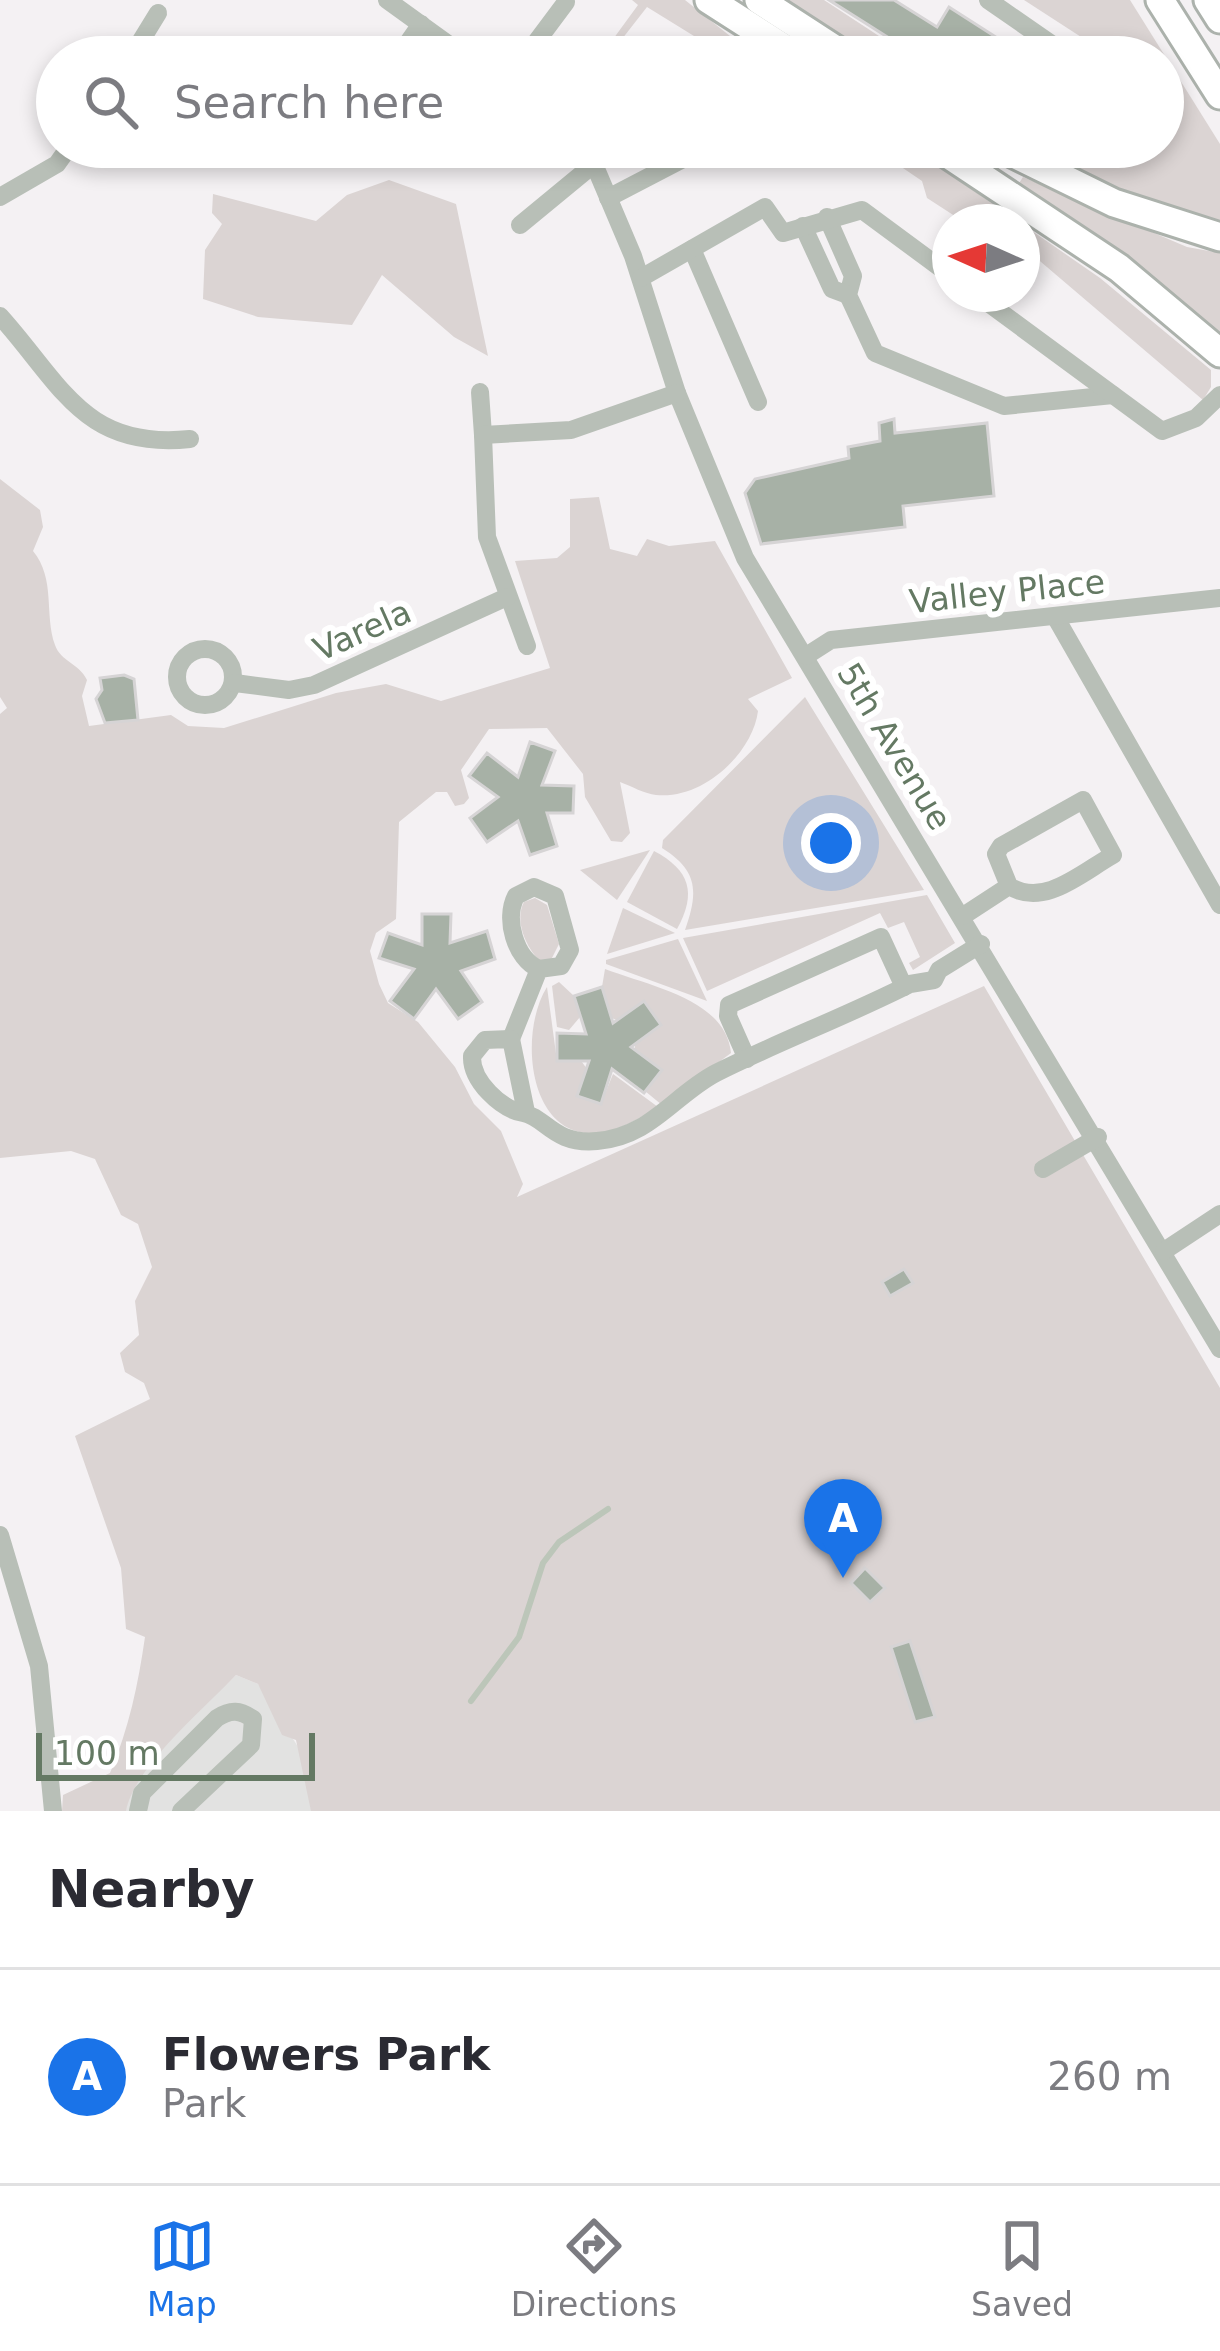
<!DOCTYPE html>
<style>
body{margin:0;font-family:"DejaVu Sans",sans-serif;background:#f7f7f7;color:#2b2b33}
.compass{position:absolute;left:932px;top:204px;width:108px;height:108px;border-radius:50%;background:#fff;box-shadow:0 6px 18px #0003;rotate:273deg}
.scale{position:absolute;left:36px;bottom:30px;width:279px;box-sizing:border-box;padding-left:12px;border:6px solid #647963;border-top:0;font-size:33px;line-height:42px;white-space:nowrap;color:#647963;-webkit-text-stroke:9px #fff;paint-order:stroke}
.you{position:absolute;left:831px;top:843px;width:42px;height:42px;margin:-30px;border:9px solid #fff;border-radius:50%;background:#1a73e8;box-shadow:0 0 0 18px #1a73e833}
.badge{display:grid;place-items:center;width:78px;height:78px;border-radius:50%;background:#1a73e8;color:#fff;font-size:39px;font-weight:700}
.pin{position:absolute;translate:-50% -99px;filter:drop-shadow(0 3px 6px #0008)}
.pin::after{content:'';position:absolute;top:63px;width:42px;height:36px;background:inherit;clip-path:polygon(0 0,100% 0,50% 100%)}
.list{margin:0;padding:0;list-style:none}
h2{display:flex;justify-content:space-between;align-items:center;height:156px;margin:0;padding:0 48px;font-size:51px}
h2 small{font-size:39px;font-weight:400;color:#7c7c81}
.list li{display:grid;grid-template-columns:78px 1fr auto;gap:36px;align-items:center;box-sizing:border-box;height:216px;padding:0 48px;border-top:3px solid #e1e1e2}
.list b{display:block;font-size:45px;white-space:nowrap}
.list p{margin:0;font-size:39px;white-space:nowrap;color:#7c7c81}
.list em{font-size:39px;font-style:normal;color:#7c7c81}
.icon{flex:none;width:66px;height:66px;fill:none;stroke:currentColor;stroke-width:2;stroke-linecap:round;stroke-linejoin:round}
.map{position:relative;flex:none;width:1220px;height:1811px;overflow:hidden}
.search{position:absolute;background:#fff;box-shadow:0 6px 18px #0003;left:36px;right:36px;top:36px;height:132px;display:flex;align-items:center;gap:30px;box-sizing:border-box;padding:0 42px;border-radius:66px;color:#7c7c81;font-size:45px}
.sheet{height:372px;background:#fff}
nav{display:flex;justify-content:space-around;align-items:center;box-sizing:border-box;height:168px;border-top:3px solid #e1e1e2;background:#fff;font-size:33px;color:#7c7c81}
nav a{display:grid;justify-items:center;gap:6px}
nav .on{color:#1a73e8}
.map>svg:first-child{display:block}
.built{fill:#e2e2e1}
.green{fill:#dbd4d3}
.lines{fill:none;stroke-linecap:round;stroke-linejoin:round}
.stream{stroke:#bcc6b9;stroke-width:6}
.building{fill:#a7b1a6;stroke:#d6d4d5;stroke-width:3}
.highway-casing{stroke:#acb2ac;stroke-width:33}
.minor{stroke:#b8bfb7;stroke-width:18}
.highway{stroke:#fff;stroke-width:27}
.labels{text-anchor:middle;stroke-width:12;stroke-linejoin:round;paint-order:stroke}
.street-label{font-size:33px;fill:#647963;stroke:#fff}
</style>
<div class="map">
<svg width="1220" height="1811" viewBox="0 0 1220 1811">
<rect width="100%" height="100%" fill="#f4f1f3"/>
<path class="built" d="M 236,1675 L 258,1684 L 339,1811 L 113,1811 L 126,1779 Z"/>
<g class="green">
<path d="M 632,0 L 685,0 L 730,36 L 774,57 L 728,57 L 647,7 L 608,57 L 600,57 L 638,5 Z"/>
<path d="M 780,0 L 824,0 L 911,57 L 868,57 Z"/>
<path d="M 1024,0 L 1130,0 L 1220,144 L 1220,223 L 1152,205 L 1027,147 L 1163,147 L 1163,57 L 1112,57 Z"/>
<path d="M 872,147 L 910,147 L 1019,222 L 964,222 L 927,198 L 922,181 Z"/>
<path d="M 1023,177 L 1187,247 L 1220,253 L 1220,339 L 1016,188 Z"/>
<path d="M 389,180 L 456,204 L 488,356 L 454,337 L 382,275 L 352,325 L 258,317 L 203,299 L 205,250 L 222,224 L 212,213 L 213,194 L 316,221 L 347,195 Z"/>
<path d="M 1022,224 L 1100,278 L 1211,370 L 1211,387 L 1203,400 L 1034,256 L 1029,264 L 1022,260 Z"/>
<path d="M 0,479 L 40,510 L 43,527 L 33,551 C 56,579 44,614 55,645 C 61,662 79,663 87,680 L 82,696 L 89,726 L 171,715 L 188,726 L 224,728 L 336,693 L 386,684 L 441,701 L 550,668 L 515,561 L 557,558 L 570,547 L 570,499 L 599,497 L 610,549 L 637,556 L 647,539 L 669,546 L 715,541 L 792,678 L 748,699 L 758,711 C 753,752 704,800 656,795 C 645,794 631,786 620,782 L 630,833 L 622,842 L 611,841 L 585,797 L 583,774 L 547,728 L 489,729 L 461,770 L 469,798 L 464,804 L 455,806 L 447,792 L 436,792 L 399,822 L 396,919 L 376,933 L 370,951 L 379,984 L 388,1003 L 418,1022 L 455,1067 L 474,1104 L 501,1131 L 523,1184 L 517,1197 L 984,986 L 1220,1388 L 1220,1811 L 311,1811 L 296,1740 L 282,1735 L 258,1684 L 236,1675 C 204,1709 134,1767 126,1811 L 62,1811 L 63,1795 L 110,1773 C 129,1728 138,1685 145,1637 L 126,1629 L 121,1568 L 75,1436 L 150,1399 L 144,1383 L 125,1372 L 120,1353 L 139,1335 L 135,1301 L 152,1267 L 138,1224 L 121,1215 L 95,1159 L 71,1151 L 0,1158 L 0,714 L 7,708 L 0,697 Z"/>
<path d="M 805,697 L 924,890 L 685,930 C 698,893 699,871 662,848 L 663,840 Z"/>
<path d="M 650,850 L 617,900 L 580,870 Z"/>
<path d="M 654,851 C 690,870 697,893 677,929 L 627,902 Z"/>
<path d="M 927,895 L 955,943 L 913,970 L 909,963 L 920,957 L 904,922 L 888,928 L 880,913 L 707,991 L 683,938 Z"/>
<path d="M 535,898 L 547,905 L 559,944 L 551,960 L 540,961 C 526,948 514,920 524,902 Z"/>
<path d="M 623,908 L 675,933 L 607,954 Z"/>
<path d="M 678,939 L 707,1001 L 606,964 L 606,960 Z"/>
<path d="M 605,969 C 653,987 726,1000 731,1053 L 662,1105 L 645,1091 L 661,1070 L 635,1054 L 635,1040 L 661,1025 L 644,1002 L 622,1022 L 609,1017 L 602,987 Z"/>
<path d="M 559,982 L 574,996 L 580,1017 L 569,1030 L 557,1027 L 552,986 Z"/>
<path d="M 547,987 L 557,1061 L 579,1058 L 587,1069 L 577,1096 L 601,1104 L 613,1074 L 658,1107 C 639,1118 620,1131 598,1133 C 528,1140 518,1033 547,987 Z"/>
</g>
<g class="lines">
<path class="stream" d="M 471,1701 L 519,1637 L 543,1563 L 559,1542 L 608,1509"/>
</g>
<g class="building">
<path d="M 829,0 L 894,0 L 937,27 L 949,7 L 1027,57 L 919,57 Z"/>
<path d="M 894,419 L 895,433 L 987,423 L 994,496 L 903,506 L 905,527 L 761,544 L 745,493 L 755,479 L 849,458 L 848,447 L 880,441 L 879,423 Z"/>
<path d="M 124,675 L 134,679 L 138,720 L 105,723 L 96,699 L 102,690 L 100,678 Z"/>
<path d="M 530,742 L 555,751 L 542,785 L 574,786 L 573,813 L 547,813 L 557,846 L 530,855 L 518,821 L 487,842 L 470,818 L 498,797 L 469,776 L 487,753 L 518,777 Z"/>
<path d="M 422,914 L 451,914 L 450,943 L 487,931 L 495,959 L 461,971 L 482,1002 L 458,1019 L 436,989 L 414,1019 L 390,1001 L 414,969 L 379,958 L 388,933 L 422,945 Z"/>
<path d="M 602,987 L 613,1023 L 644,1001 L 661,1025 L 631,1047 L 662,1070 L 644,1093 L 612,1069 L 601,1104 L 577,1096 L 589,1061 L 557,1061 L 557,1033 L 586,1034 L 574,996 Z"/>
<path d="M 904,1269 L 913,1283 L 890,1296 L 882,1282 Z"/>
<path d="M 865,1568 L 885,1588 L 870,1602 L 851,1583 Z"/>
<path d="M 910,1641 L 935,1717 L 915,1722 L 891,1647 Z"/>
</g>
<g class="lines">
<defs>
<g id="highway">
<path d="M 709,0 L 798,57"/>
<path d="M 759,0 L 847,57"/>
<path d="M 1160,0 L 1220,95"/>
<path d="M 1208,0 L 1220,19"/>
<path d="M 937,147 L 1119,268 L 1220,353"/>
<path d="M 1000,147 L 1114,203 L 1220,237"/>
</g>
</defs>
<use href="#highway" class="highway-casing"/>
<g class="minor">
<path d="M 387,0 L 466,57"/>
<path d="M 988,0 L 1070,57"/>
<path d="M 131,57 L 158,13"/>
<path d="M 398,57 L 421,24"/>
<path d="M 525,57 L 566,2"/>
<path d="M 578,147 L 594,164 L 633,256 L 677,393 L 745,558 L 1220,1349"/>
<path d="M 0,197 L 57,164 L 69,147"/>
<path d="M 608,198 L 706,147"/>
<path d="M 827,217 L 853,276 L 848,295 L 875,353 L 1004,406 L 1113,395"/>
<path d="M 520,225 L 594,164"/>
<path d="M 803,226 L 832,289 L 848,295"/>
<path d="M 692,249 L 758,402"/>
<path d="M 641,278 L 765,207 L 783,233 L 862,210 L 950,275"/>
<path d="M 976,294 L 1162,431 L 1196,418 L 1220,395"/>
<path d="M 0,316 C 62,385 84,450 190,439"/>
<path d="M 480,392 L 483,435"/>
<path d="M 1056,618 L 1220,905"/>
<path d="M 527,646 L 487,537 L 483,435 L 571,430 L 677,393"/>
<circle cx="205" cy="677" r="28"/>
<path d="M 806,656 L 831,640 L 1220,598"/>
<path d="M 235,683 L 289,690 L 314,685 L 507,597"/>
<path d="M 963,916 L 1009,886 L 996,854 L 1001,846 L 1083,800 L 1113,855 C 1081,873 1044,908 1009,886"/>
<path d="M 511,1039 L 539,969 L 561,966 L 570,950 L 555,896 L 534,887 L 516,896 C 504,919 515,958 539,969"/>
<path d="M 747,1059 L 728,1016 L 729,1005 L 881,937 L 904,987"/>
<path d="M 526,1112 L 511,1039 L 485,1040 L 472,1056 C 471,1081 501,1109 523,1113 C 546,1117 553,1145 597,1141 C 650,1137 674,1095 716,1073 C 780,1041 847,1016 910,984 L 934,980 L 939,970 L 981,944"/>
<path d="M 1043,1169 L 1098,1137"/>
<path d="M 1164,1251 L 1220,1214"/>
<path d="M 0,1535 L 39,1666 L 53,1811"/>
<path d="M 138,1811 L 142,1793 L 217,1718 C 231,1709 240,1710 253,1719 L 251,1745 L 181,1811"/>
</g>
<use href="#highway" class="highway"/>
</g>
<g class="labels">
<g class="street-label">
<text transform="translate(1007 591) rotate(-6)" y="12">Valley Place</text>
<text transform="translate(362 630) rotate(-24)" y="12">Varela</text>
<text transform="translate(895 746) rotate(59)" y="12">5th Avenue</text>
</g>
</g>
</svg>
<svg class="compass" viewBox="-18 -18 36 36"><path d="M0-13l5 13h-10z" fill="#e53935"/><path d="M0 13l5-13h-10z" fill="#7c7c81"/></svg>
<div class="scale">100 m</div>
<div class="you"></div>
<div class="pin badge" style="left:843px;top:1578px">A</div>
<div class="search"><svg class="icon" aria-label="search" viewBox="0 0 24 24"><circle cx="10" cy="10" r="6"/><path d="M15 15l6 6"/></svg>Search here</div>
</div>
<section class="sheet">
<h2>Nearby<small></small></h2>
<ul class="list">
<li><span class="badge">A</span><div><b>Flowers Park</b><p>Park</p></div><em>260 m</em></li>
</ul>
</section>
<nav>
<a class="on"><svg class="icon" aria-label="map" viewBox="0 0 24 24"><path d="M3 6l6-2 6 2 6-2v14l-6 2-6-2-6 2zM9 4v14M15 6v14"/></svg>Map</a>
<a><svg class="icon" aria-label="directions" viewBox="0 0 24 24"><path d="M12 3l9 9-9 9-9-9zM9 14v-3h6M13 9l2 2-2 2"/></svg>Directions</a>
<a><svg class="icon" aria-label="saved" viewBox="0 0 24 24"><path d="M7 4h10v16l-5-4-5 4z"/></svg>Saved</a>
</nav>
